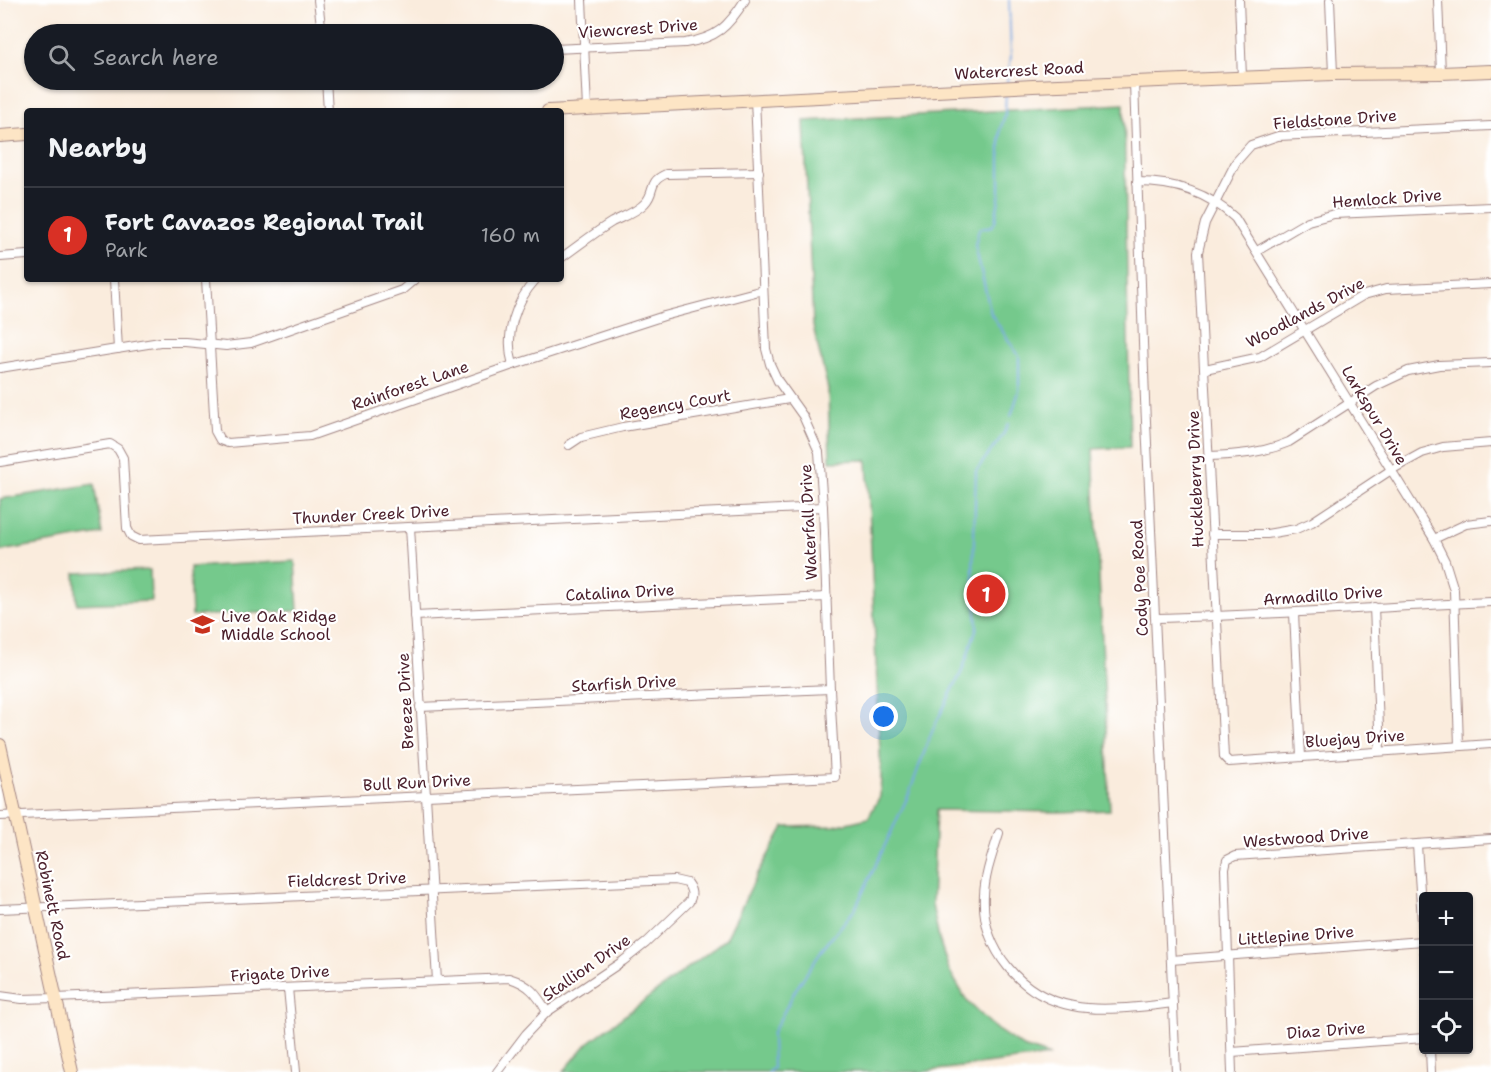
<!DOCTYPE html>
<meta charset="utf-8">
<style>
body{margin:0;font-family:"Shantell Sans",sans-serif;background:#242831;color:#f1f3f6}
.controls{position:absolute;right:18px;bottom:18px;display:grid;overflow:hidden;border-radius:6px;box-shadow:0 2px 4px #0004}
.controls button{width:54px;height:54px;display:grid;place-items:center;padding:0;border:0;border-bottom:2px solid #363941;background:#171b24;color:#f1f3f6;font:30px sans-serif}
.you{position:absolute;left:884px;top:717px;width:21px;height:21px;margin:-15px;border:4px solid #fff;border-radius:50%;background:#1a73e8;box-shadow:0 0 0 9px #1a73e833}
.badge{display:grid;place-items:center;width:39px;height:39px;border-radius:50%;background:#d93025;color:#fff;font-size:20px;font-weight:700}
.pin{position:absolute;translate:-50% -50%;border:3px solid #fff;box-shadow:0 2px 6px #0006}
.list{margin:0;padding:0;list-style:none}
h2{display:flex;justify-content:space-between;align-items:center;height:78px;margin:0;padding:0 24px;font-size:26px}
h2 small{font-size:20px;font-weight:400;color:#9ea1a6}
.list li{display:grid;grid-template-columns:39px 1fr auto;gap:18px;align-items:center;box-sizing:border-box;height:96px;padding:0 24px;border-top:2px solid #363941}
.list b{display:block;font-size:22px;white-space:nowrap}
.list p{margin:0;font-size:20px;white-space:nowrap;color:#9ea1a6}
.list em{font-size:20px;font-style:normal;color:#9ea1a6}
.icon{flex:none;width:33px;height:33px;fill:none;stroke:currentColor;stroke-width:2;stroke-linecap:round;stroke-linejoin:round}
.map{position:relative;flex:none;width:1491px;height:1072px;overflow:hidden}
.search{position:absolute;background:#171b24;box-shadow:0 2px 4px #0004;left:24px;top:24px;width:540px;height:66px;display:flex;align-items:center;gap:15px;box-sizing:border-box;padding:0 21px;border-radius:33px;color:#9ea1a6;font-size:22px}
.panel{position:absolute;background:#171b24;box-shadow:0 2px 4px #0004;left:24px;top:108px;width:540px;height:174px;border-radius:6px}
.map>svg:first-child{display:block}
.green{fill:#75c98c;stroke:#60745c;stroke-width:1.5}
.lines{fill:none;stroke-linecap:round;stroke-linejoin:round}
.stream{stroke:#7aa9e4;stroke-width:2}
.street-casing{stroke:#a28684;stroke-width:10}
.secondary-casing{stroke:#a28684;stroke-width:14}
.street{stroke:#fff;stroke-width:8}
.secondary{stroke:#fde5c5;stroke-width:12}
.labels{text-anchor:middle;stroke-width:4.5;stroke-linejoin:round;paint-order:stroke}
.street-label{font-size:16px;fill:#4a1f2b;stroke:#fff}
.poi-label{font-size:16px;fill:#4a1f2b;stroke:#fff;text-anchor:start}
</style>
<div class="map">
<svg width="1491" height="1072" viewBox="0 0 1491 1072">
<rect width="100%" height="100%" fill="#fff"/>
<filter id="ink" filterUnits="userSpaceOnUse"><feTurbulence type="fractalNoise" baseFrequency=".0167" numOctaves="2"/><feDisplacementMap in="SourceGraphic" scale="12" xChannelSelector="R" yChannelSelector="G"/><feConvolveMatrix kernelMatrix="1 2 1 2 8 2 1 2 1" color-interpolation-filters="sRGB"/></filter>
<filter id="wash" filterUnits="userSpaceOnUse"><feTurbulence type="fractalNoise" baseFrequency=".008" numOctaves="4" result="noise"/><feDisplacementMap in="SourceGraphic" scale="24" xChannelSelector="R" yChannelSelector="G"/><feGaussianBlur stdDeviation="1.35" result="paint"/><feColorMatrix in="noise" values="0 0 0 0 0 0 0 0 0 0 0 0 0 0 0 0 0 1.4 0 .05"/><feComposite in="paint" operator="in"/></filter>
<g filter="url(#wash)">
<rect width="100%" height="100%" fill="#faecdd"/>
<g class="green">
<path d="M 1124,104 L 1130,447 L 1093,449 L 1110,810 L 1059,812 L 936,810 L 932,905 L 939,939 L 949,970 L 967,1001 L 996,1029 L 1023,1047 L 1050,1056 L 921,1072 L 563,1072 L 588,1043 L 726,939 L 757,875 L 784,827 L 834,826 L 868,818 L 880,796 L 881,776 L 867,460 L 830,461 L 828,389 L 813,326 L 804,121 Z"/>
<path d="M 94,484 L 102,534 L 0,551 L 0,499 Z"/>
<path d="M 295,561 L 298,611 L 192,616 L 190,567 Z"/>
<path d="M 150,570 L 151,601 L 77,604 L 75,573 Z"/>
</g>
<g class="lines">
<g class="stream">
<path d="M 1007,82 L 1011,57 L 1009,0"/>
<path d="M 1006,91 L 1005,115 L 1000,130 L 1000,192 L 995,222 L 992,226 L 979,229 L 975,245 L 991,314 L 1019,356 L 1019,391 L 1011,416"/>
<path d="M 768,1072 L 773,1068 L 772,1034 L 796,989 L 821,951 L 855,909 L 909,794 L 932,731 L 962,671 L 977,627 L 973,571 L 976,471 L 1003,435 L 1008,424"/>
</g>
</g>
</g>
<g filter="url(#ink)">
<g class="lines">
<defs>
<g id="street">
<path d="M 318,0 L 322,34"/>
<path d="M 582,0 L 587,109"/>
<path d="M 1239,0 L 1242,78"/>
<path d="M 1330,0 L 1333,74"/>
<path d="M 1438,0 L 1441,73"/>
<path d="M 554,49 L 685,43 C 717,38 728,27 745,0"/>
<path d="M 326,80 L 328,111"/>
<path d="M 1134,82 L 1145,400 L 1176,1072"/>
<path d="M 1491,126 L 1278,136 L 1251,145 L 1236,162 L 1205,223 L 1198,252 L 1224,757 L 1229,762 L 1491,744"/>
<path d="M 1137,182 C 1175,182 1207,192 1235,218 L 1434,539 L 1445,561 L 1454,590 L 1459,746"/>
<path d="M 1257,251 L 1308,221 L 1334,214 L 1491,207"/>
<path d="M 0,257 L 27,255"/>
<path d="M 561,258 C 578,246 594,233 612,222 C 622,217 637,212 645,203 C 656,192 647,182 666,174 L 759,172"/>
<path d="M 114,279 L 118,349"/>
<path d="M 206,279 L 215,431 L 220,440 L 228,443 L 310,436 L 513,365 L 664,316 L 763,290"/>
<path d="M 513,365 C 504,335 515,302 536,279"/>
<path d="M 0,368 L 160,342 L 185,342 L 226,346 L 251,343 L 402,290 L 415,279"/>
<path d="M 1205,369 L 1260,357 L 1364,295 L 1386,289 L 1491,284"/>
<path d="M 569,445 L 581,437 L 623,427 L 789,399"/>
<path d="M 1209,456 C 1237,455 1263,453 1289,442 L 1376,386 L 1408,371 L 1439,365 L 1491,363"/>
<path d="M 0,462 L 110,444 L 118,449 L 123,458 L 127,528 L 131,536 L 139,540 L 823,507"/>
<path d="M 410,527 L 437,981"/>
<path d="M 1212,534 L 1267,534 L 1296,529 L 1312,522 L 1391,470 L 1422,453 L 1443,447 L 1491,443"/>
<path d="M 1434,539 L 1466,524 L 1491,521"/>
<path d="M 1374,607 L 1380,751"/>
<path d="M 1294,613 L 1301,757"/>
<path d="M 415,616 L 827,597"/>
<path d="M 1156,618 C 1268,615 1379,607 1491,602"/>
<path d="M 420,707 L 830,689"/>
<path d="M 0,816 L 835,777 L 830,689 L 823,507 L 819,452 L 803,416 L 778,381 L 770,364 L 766,349 L 755,99"/>
<path d="M 999,833 C 993,853 985,873 984,895 C 981,949 1021,996 1073,1006 C 1100,1012 1144,1007 1173,1003"/>
<path d="M 1417,845 L 1424,951"/>
<path d="M 0,909 L 674,880 L 687,883 C 692,890 693,895 689,902 L 646,943 L 623,961 L 547,1012 L 526,1034 L 497,1072"/>
<path d="M 1171,960 L 1423,941"/>
<path d="M 288,988 L 296,1072"/>
<path d="M 0,996 L 22,999 L 56,998 L 509,978 C 529,984 537,994 547,1012"/>
<path d="M 1430,1050 L 1431,1072"/>
<path d="M 1232,1052 L 1424,1038"/>
<path d="M 1232,1072 L 1225,869 L 1227,860 L 1235,856 L 1491,839"/>
</g>
<g id="secondary">
<path d="M 548,111 L 1033,86 L 1333,74 L 1441,73 L 1491,71"/>
<path d="M 0,136 L 27,134"/>
<path d="M 0,745 L 72,1072"/>
</g>
</defs>
<use href="#street" class="street-casing"/>
<use href="#secondary" class="secondary-casing"/>
<use href="#street" class="street"/>
<use href="#secondary" class="secondary"/>
</g>
</g>
<defs>
<symbol id="school-bare" viewBox="-9 -9 18 18"><path d="M0-5L7-2L0 1L-7-2ZM-4 1L0 2.5L4 1V4Q0 6-4 4Z" fill="#c8321e" stroke="#fff" stroke-width="2.5" paint-order="stroke"/></symbol>
</defs>
<g fill-rule="evenodd">
<use href="#school-bare" x="186" y="608" width="33" height="33"/>
</g>
<g class="labels">
<g class="street-label">
<text transform="translate(638 28) rotate(-4)" y="6">Viewcrest Drive</text>
<text transform="translate(1019 70) rotate(-3)" y="6">Watercrest Road</text>
<text transform="translate(1335 119) rotate(-4)" y="6">Fieldstone Drive</text>
<text transform="translate(1387 198) rotate(-4)" y="6">Hemlock Drive</text>
<text transform="translate(1305 312) rotate(-28)" y="6">Woodlands Drive</text>
<text transform="translate(410 385) rotate(-19)" y="6">Rainforest Lane</text>
<text transform="translate(675 404) rotate(-10)" y="6">Regency Court</text>
<text transform="translate(1375 415) rotate(59)" y="6">Larkspur Drive</text>
<text transform="translate(1195 479) rotate(-92)" y="6">Huckleberry Drive</text>
<text transform="translate(371 514) rotate(-3)" y="6">Thunder Creek Drive</text>
<text transform="translate(808 522) rotate(-93)" y="6">Waterfall Drive</text>
<text transform="translate(1139 578) rotate(-93)" y="6">Cody Poe Road</text>
<text transform="translate(620 592) rotate(-3)" y="6">Catalina Drive</text>
<text transform="translate(1323 595) rotate(-4)" y="6">Armadillo Drive</text>
<text transform="translate(624 683) rotate(-3)" y="6">Starfish Drive</text>
<text transform="translate(405 701) rotate(-93)" y="6">Breeze Drive</text>
<text transform="translate(1355 738) rotate(-4)" y="6">Bluejay Drive</text>
<text transform="translate(417 782) rotate(-3)" y="6">Bull Run Drive</text>
<text transform="translate(1306 837) rotate(-4)" y="6">Westwood Drive</text>
<text transform="translate(347 879) rotate(-2)" y="6">Fieldcrest Drive</text>
<text transform="translate(53 905) rotate(78)" y="6">Robinett Road</text>
<text transform="translate(1296 935) rotate(-4)" y="6">Littlepine Drive</text>
<text transform="translate(586 967) rotate(-35)" y="6">Stallion Drive</text>
<text transform="translate(280 973) rotate(-3)" y="6">Frigate Drive</text>
<text transform="translate(1326 1030) rotate(-4)" y="6">Diaz Drive</text>
</g>
<g class="poi-label">
<text x="221" y="622">Live Oak Ridge<tspan x="221" dy="18">Middle School</tspan></text>
</g>
</g>
</svg>
<div class="controls">
<button>+</button>
<button>−</button>
<button><svg class="icon" aria-label="locate" viewBox="0 0 24 24"><circle cx="12" cy="12" r="6"/><path d="M12 2v4M12 18v4M2 12h4M18 12h4"/></svg></button>
</div>
<div class="you"></div>
<div class="pin badge" style="left:986px;top:594px">1</div>
<div class="search"><svg class="icon" aria-label="search" viewBox="0 0 24 24"><circle cx="10" cy="10" r="6"/><path d="M15 15l6 6"/></svg>Search here</div>
<section class="panel">
<h2>Nearby<small></small></h2>
<ul class="list">
<li><span class="badge">1</span><div><b>Fort Cavazos Regional Trail</b><p>Park</p></div><em>160 m</em></li>
</ul>
</section>
</div>
